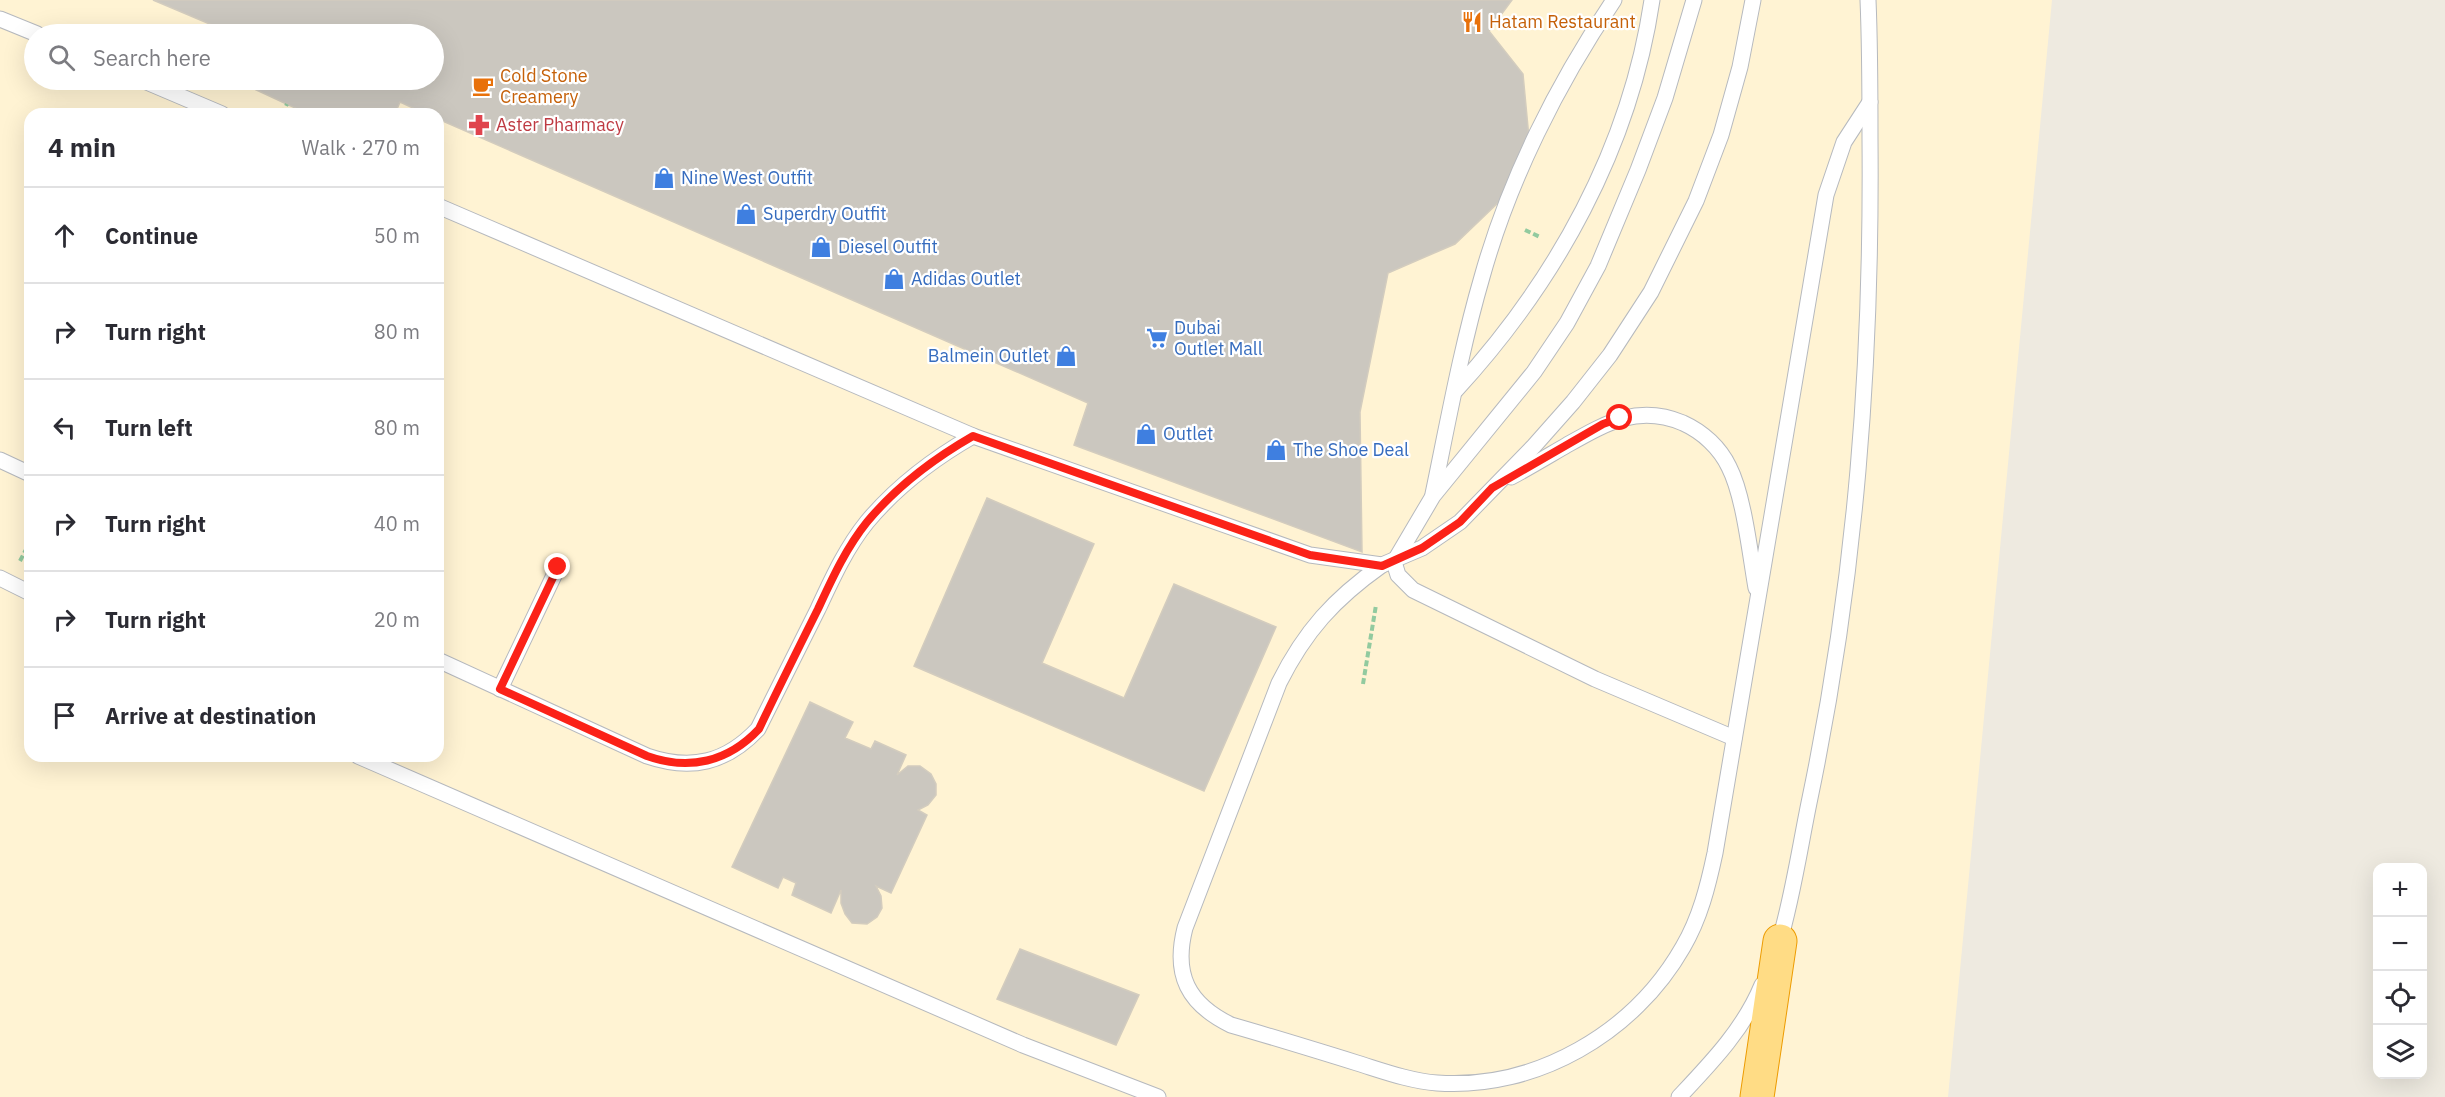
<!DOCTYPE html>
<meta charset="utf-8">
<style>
body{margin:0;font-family:"IBM Plex Sans",sans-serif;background:#f7f7f7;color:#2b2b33}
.controls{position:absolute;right:18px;bottom:18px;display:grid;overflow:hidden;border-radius:12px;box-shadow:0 6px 24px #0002}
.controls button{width:54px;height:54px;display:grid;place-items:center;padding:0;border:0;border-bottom:2px solid #e1e1e2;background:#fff;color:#2b2b33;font:30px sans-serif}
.stop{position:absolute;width:18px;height:18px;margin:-14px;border:4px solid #fb2218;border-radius:50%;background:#fff}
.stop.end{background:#fb2218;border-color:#fff;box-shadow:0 2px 6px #0008}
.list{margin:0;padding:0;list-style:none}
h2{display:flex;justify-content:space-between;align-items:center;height:78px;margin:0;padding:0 24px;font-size:26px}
h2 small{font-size:20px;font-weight:400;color:#7c7c81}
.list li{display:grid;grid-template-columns:39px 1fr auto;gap:18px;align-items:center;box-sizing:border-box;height:96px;padding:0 24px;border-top:2px solid #e1e1e2}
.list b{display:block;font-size:22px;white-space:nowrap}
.list em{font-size:20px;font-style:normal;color:#7c7c81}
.icon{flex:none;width:33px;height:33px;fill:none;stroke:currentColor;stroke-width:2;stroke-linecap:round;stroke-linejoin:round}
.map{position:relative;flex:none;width:2445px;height:1097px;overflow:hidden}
.search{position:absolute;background:#fff;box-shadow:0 6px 24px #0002;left:24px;top:24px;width:420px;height:66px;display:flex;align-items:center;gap:15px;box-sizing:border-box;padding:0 21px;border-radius:33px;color:#7c7c81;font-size:22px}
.panel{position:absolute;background:#fff;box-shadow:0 6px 24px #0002;left:24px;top:108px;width:420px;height:654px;border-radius:18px}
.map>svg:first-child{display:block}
.commercial{fill:#fff3d3;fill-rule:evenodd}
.building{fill:#cbc7bf;stroke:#d3ccbe;stroke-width:1.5}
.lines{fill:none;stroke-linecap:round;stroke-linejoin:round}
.service-casing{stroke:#b6b9be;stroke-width:17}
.motorway-casing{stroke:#ed9b00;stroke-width:35}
.path{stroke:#92ca9f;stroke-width:4;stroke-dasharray:6 3;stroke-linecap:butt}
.service{stroke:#fff;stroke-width:15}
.motorway{stroke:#ffdc85;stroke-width:33}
.route{stroke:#fb2218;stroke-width:8}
.labels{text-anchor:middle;stroke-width:4.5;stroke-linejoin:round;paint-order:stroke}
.food-label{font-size:18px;fill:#c56008;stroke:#fff;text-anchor:start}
.health-label{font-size:18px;fill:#be3a42;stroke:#fff;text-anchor:start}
.shop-label{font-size:18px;fill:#366cbe;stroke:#fff;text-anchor:start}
</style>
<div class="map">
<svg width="2445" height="1097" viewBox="0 0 2445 1097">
<rect width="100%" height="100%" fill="#eeeae0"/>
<path class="commercial" d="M 0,0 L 2052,0 L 1948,1097 L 0,1097 ZM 34,34 L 434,34 L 434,80 L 34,80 ZM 30,114 L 438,114 L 438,756 L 30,756 Z"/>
<g class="building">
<path d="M 153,0 L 1512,0 L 1489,31 L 1523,74 L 1529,138 L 1504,197 L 1455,244 L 1388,273 L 1360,412 L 1362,552 L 1074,445 L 1088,403 L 438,119 L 438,114 L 426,114 L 400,102 L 395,114 L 308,114 L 235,80 L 434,80 L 434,34 L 230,34 L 231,33 Z"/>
<path d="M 987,498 L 1094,544 L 1042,663 L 1124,698 L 1174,584 L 1276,627 L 1204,791 L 914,666 Z"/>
<path d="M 810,702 L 853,722 L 845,738 L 871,749 L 875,741 L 906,755 L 897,775 L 908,766 L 920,766 L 931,774 L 936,784 L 936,795 L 928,805 L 918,810 L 927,815 L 891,893 L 876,886 L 881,896 L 882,908 L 877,917 L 867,924 L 852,923 L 845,914 L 841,903 L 841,890 L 831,913 L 792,895 L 796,883 L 783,877 L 778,888 L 732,867 Z"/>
<path d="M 1020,949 L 1139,995 L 1116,1045 L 997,999 Z"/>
</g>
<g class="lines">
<defs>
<g id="service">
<path d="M 1694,0 L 1665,98 L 1638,170 L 1598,266 L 1567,323 L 1534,372 L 1433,496 L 1394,562 L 1398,575 L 1413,590 L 1595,679 L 1734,738"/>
<path d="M 0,19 L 37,34"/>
<path d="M 142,80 L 222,114"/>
<path d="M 438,206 L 973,436 L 1310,555 L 1382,565 L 1422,548 L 1460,522 L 1534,446 L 1573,402 L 1610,355 L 1651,292 L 1696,201 L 1721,135 L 1740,67 L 1753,0"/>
<path d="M 1456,390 C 1556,281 1630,148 1652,0"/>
<path d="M 0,460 L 30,474"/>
<path d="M 1511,477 C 1530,467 1548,456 1567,445 C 1606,423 1638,404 1683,423 C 1703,432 1720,448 1729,467 C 1744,496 1750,554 1756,588"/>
<path d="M 1433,494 C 1448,422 1461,349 1482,277 C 1509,180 1557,84 1614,0"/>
<path d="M 1382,565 C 1334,599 1305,631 1279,683 L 1185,928 C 1173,975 1188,1004 1231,1025 C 1273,1037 1315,1050 1357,1063 C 1383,1071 1410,1081 1437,1083 C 1536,1090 1634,1033 1683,947 C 1700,918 1708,886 1715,853 L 1826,195 L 1844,142 L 1870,102"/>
<path d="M 0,578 L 30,593"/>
<path d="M 438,660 L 647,756 C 691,771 726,763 758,729 C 778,689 798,649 818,609 C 832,579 846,548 867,522 C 897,486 933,459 973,436"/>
<path d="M 500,689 L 558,567"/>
<path d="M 358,756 L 1023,1045 L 1158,1097"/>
<path d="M 1779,943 C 1793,896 1800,846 1810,798 C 1856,577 1872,364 1870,139 C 1870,92 1870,46 1868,0"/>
<path d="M 1679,1097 C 1711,1063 1744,1029 1762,985"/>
</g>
<path id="motorway" d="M 1757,1097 L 1780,941"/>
</defs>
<use href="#service" class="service-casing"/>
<use href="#motorway" class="motorway-casing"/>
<g class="path">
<path d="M 282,114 L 287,104"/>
<path d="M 1525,230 L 1540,237"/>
<path d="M 20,561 L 30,542"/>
<path d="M 1363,684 L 1376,605"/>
</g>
<use href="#service" class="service"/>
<use href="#motorway" class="motorway"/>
</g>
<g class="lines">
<path class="route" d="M 558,567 L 500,689 L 647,756 C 689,771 728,762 759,729 C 778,689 798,649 818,609 C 832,579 846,548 867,522 C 897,486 933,459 973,436 L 1310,555 L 1382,566 L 1422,548 L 1460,522 L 1492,488 L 1603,424 L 1620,418"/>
</g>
<defs>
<symbol id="restaurant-bare" viewBox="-9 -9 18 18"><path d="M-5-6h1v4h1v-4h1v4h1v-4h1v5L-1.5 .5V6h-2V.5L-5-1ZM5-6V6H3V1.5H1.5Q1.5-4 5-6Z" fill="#e8710a" stroke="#fff" stroke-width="2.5" paint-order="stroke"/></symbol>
<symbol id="cafe-bare" viewBox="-9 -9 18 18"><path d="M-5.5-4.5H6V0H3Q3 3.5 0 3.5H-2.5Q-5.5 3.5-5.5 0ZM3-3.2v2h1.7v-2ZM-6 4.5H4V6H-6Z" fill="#e8710a" stroke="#fff" stroke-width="2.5" paint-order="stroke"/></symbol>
<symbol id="pharmacy-bare" viewBox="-9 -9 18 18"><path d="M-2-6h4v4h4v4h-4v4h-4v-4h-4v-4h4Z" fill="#e0444e" stroke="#fff" stroke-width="2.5" paint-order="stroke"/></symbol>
<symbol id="shop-bare" viewBox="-9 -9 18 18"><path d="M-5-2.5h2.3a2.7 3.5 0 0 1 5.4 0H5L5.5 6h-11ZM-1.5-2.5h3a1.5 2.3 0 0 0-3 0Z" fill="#3f7fe0" stroke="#fff" stroke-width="2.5" paint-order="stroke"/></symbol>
<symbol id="supermarket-bare" viewBox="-9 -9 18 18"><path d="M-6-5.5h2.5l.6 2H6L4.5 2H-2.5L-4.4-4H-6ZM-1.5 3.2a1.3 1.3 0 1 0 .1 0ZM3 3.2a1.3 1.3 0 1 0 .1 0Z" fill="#3f7fe0" stroke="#fff" stroke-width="2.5" paint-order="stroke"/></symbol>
</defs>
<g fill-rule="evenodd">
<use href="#restaurant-bare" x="1457" y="7" width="30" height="30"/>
<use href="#cafe-bare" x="468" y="71" width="30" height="30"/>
<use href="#pharmacy-bare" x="464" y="110" width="30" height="30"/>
<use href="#shop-bare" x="649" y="163" width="30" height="30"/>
<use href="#shop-bare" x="731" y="199" width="30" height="30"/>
<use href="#shop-bare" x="806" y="232" width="30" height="30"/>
<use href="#shop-bare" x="879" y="264" width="30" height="30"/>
<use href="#supermarket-bare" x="1142" y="323" width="30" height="30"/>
<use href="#shop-bare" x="1051" y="341" width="30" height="30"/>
<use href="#shop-bare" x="1131" y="419" width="30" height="30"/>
<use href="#shop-bare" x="1261" y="435" width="30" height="30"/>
</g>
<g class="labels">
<g class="food-label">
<text x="1489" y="28">Hatam Restaurant</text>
<text x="500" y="82">Cold Stone<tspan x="500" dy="21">Creamery</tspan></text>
</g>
<g class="health-label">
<text x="496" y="131">Aster Pharmacy</text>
</g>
<g class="shop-label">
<text x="681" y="184">Nine West Outfit</text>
<text x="763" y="220">Superdry Outfit</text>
<text x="838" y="253">Diesel Outfit</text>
<text x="911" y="285">Adidas Outlet</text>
<text x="1174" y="334">Dubai<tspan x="1174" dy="21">Outlet Mall</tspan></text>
<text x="1049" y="362" text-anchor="end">Balmein Outlet</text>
<text x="1163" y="440">Outlet</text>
<text x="1293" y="456">The Shoe Deal</text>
</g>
</g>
</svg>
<div class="controls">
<button>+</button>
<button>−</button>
<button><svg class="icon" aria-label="locate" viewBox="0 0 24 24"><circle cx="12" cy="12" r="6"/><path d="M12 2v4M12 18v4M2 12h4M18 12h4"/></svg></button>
<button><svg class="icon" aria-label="layers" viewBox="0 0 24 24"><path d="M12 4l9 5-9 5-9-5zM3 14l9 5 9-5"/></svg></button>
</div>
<div class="stop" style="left:1620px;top:418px"></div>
<div class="stop end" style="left:558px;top:567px"></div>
<div class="search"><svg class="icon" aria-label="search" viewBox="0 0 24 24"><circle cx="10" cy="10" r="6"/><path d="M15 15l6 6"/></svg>Search here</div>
<section class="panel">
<h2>4 min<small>Walk · 270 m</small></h2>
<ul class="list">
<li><svg class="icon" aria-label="ahead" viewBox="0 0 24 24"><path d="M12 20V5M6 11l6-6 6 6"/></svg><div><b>Continue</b></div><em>50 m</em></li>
<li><svg class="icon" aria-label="right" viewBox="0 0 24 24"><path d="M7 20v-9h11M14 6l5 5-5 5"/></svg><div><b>Turn right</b></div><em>80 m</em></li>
<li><svg class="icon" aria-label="left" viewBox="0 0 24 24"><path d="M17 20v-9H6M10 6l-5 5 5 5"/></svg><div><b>Turn left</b></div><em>80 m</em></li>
<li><svg class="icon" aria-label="right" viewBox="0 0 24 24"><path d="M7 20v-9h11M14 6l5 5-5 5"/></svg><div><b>Turn right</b></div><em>40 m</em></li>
<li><svg class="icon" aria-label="right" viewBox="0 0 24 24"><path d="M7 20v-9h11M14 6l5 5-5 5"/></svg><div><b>Turn right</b></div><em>20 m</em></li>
<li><svg class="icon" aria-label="arrive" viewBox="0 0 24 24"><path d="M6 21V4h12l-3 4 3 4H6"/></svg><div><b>Arrive at destination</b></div></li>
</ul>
</section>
</div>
